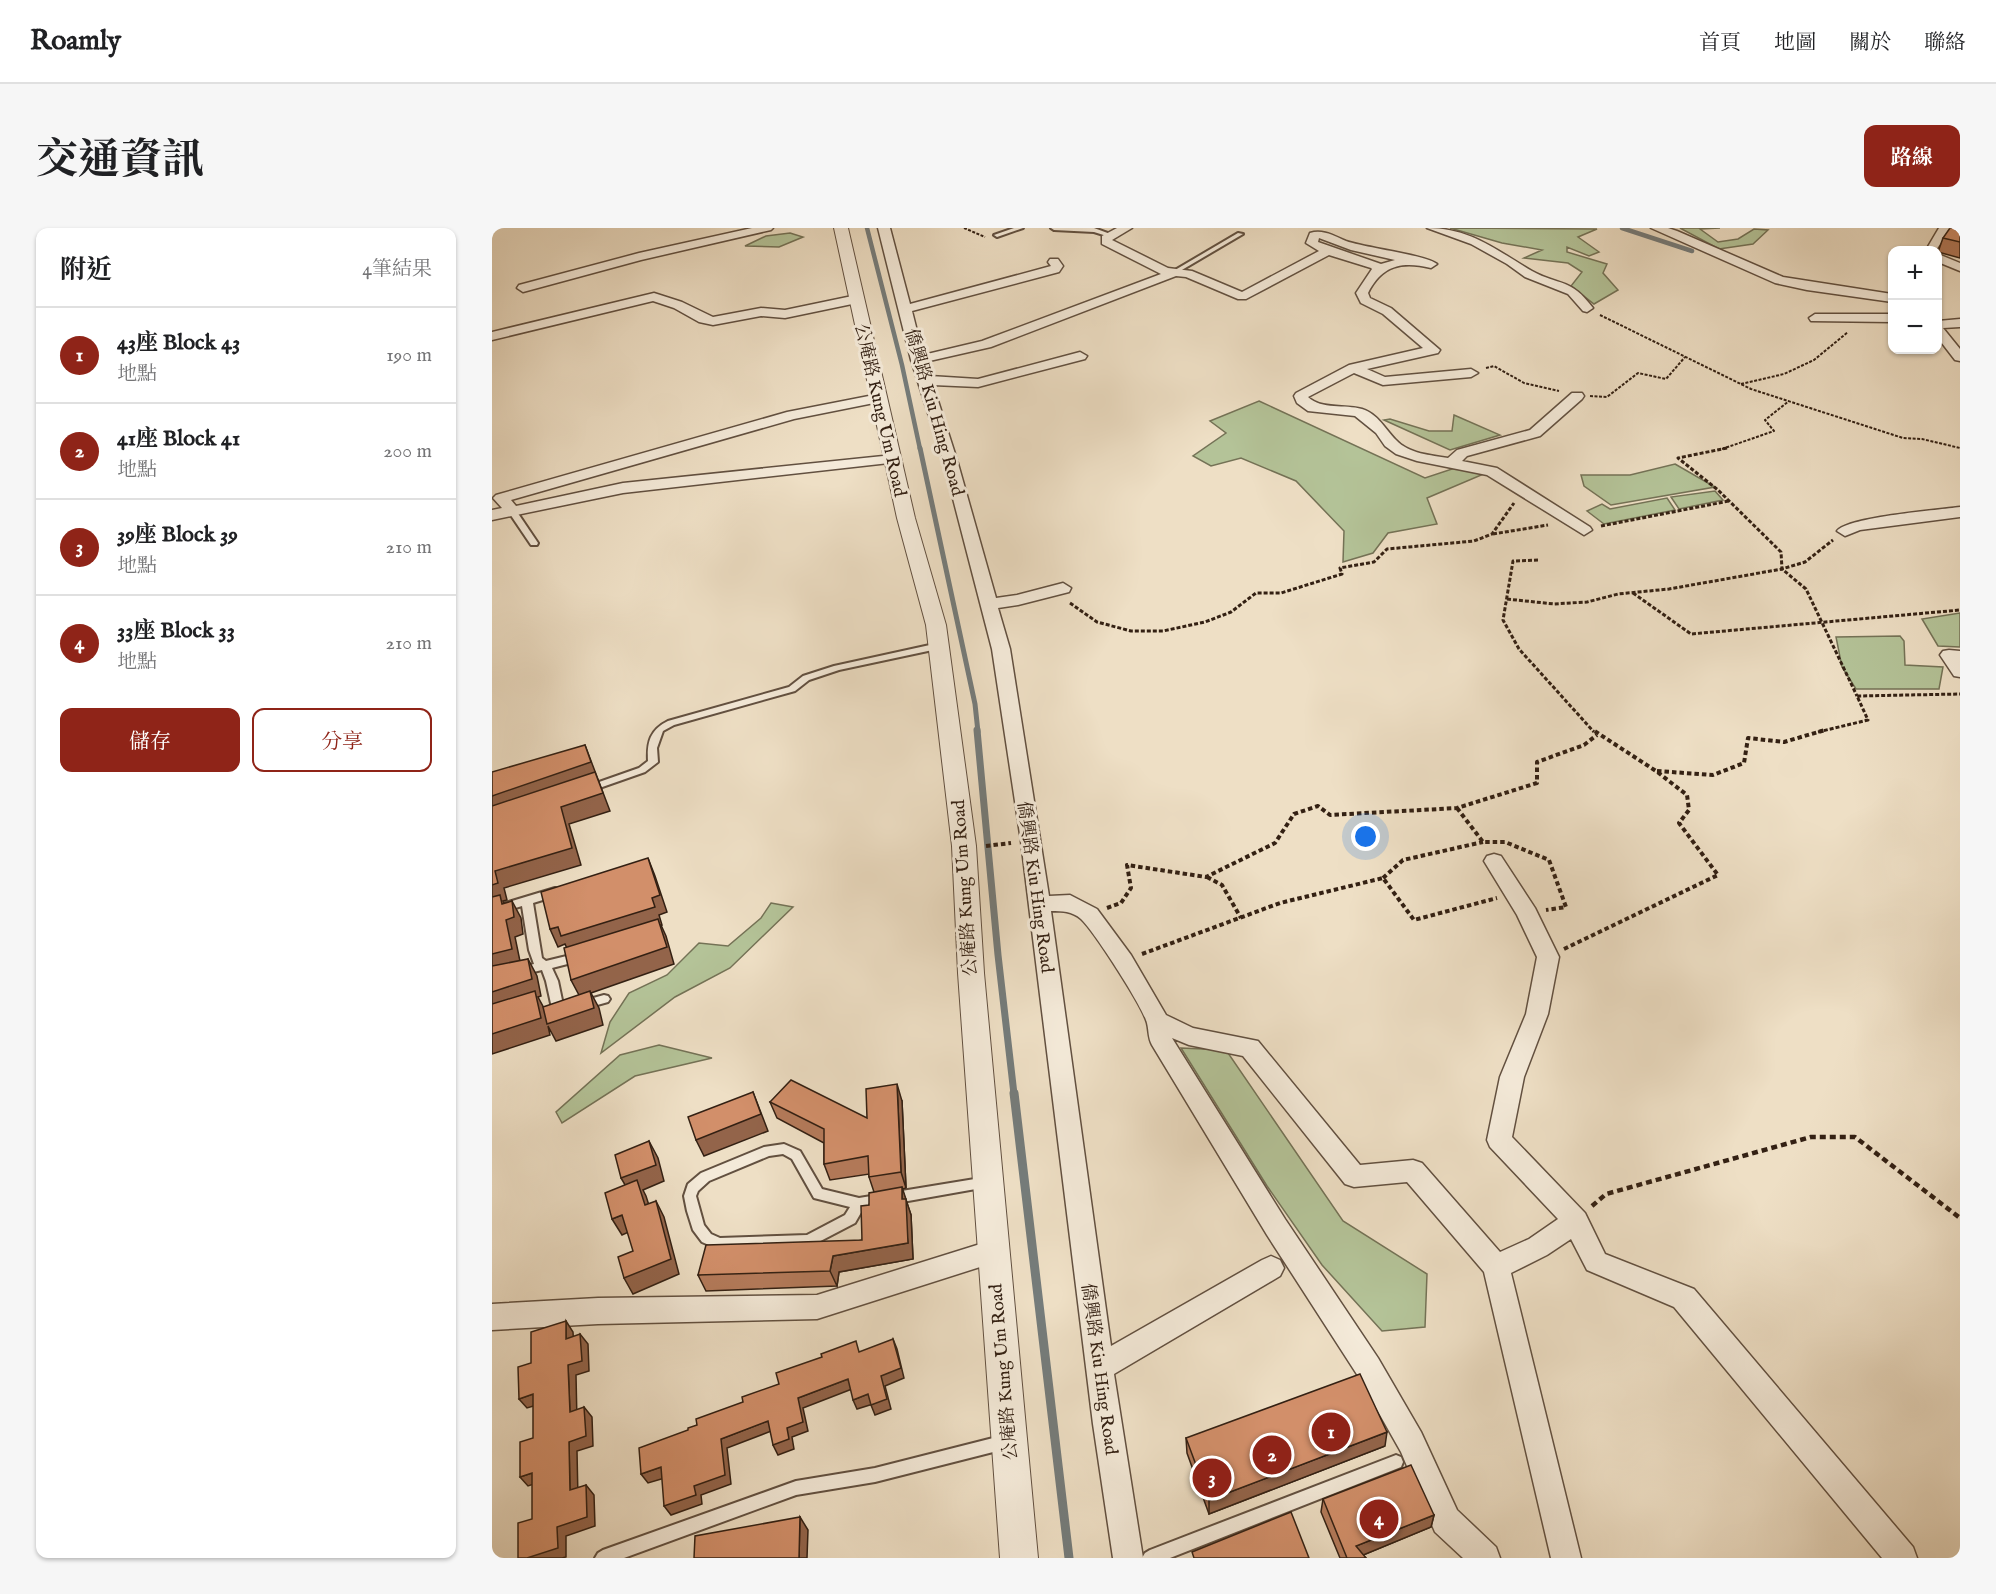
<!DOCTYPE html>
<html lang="zh-TW">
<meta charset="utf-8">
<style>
body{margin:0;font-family:"IM FELL English","Noto Serif TC",serif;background:#f6f6f6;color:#202124}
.controls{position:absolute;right:18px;top:18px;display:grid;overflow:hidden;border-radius:12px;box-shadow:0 2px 4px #0004}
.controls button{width:54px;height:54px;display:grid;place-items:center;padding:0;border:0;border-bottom:2px solid #e0e0e0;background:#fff;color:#202124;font:30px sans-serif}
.you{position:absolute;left:874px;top:609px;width:21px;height:21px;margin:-15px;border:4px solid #fff;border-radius:50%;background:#1a73e8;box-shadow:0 0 0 9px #1a73e833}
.badge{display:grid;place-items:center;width:39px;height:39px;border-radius:50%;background:#8f2418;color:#fff;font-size:20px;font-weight:700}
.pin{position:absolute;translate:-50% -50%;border:3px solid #fff;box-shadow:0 2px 6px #0006}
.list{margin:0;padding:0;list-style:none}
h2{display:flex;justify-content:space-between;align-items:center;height:78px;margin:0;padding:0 24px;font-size:26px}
h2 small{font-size:20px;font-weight:400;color:#757577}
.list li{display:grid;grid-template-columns:39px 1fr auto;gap:18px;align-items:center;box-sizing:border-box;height:96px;padding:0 24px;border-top:2px solid #e0e0e0}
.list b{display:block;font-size:22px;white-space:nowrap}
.list p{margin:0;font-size:20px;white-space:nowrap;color:#757577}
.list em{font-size:20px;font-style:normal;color:#757577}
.actions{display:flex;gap:12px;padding:18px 24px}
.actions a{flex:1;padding:14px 0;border:2px solid #8f2418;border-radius:12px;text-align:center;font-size:21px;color:#8f2418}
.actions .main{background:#8f2418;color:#fff}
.map{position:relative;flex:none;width:1468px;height:1330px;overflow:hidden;border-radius:12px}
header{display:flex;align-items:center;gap:36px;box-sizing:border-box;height:84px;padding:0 30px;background:#fff;border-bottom:2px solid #e0e0e0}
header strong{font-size:28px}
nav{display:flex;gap:33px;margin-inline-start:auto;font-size:21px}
.intro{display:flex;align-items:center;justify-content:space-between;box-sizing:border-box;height:144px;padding:0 36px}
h1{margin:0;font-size:42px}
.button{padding:15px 27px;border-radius:12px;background:#8f2418;color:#fff;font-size:21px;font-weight:700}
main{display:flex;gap:36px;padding:0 36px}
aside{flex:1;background:#fff;border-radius:12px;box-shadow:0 2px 4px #0004}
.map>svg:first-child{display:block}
.green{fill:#b4c398;stroke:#747256;stroke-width:1.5}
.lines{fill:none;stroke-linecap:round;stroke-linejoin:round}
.stream-far3{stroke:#757c7b;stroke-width:4.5}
.stream-far2{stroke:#757c7b;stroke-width:5}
.stream-far1{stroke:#757c7b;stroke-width:7}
.stream{stroke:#757c7b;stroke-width:9}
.service-casing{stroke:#625040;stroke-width:4}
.minor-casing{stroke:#625040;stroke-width:3}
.tertiary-casing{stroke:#625040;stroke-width:2}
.path-far3{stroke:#332013;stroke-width:2;stroke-dasharray:3 1.5;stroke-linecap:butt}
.path-far2{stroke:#332013;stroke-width:3;stroke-dasharray:4 2;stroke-linecap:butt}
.path-far1{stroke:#332013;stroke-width:4;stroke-dasharray:4.5 3;stroke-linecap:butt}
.path{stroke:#332013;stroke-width:4.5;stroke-dasharray:6 4;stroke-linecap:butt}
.service{fill:#f4ead9;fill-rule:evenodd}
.minor{fill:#f4ead9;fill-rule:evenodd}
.tertiary{fill:#f4ead9;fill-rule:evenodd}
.wall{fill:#b57b5b;stroke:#332013;stroke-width:1.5}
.shaded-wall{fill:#93644a;stroke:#332013;stroke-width:1.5}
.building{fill:#d28f6a;stroke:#332013;stroke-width:1.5}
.labels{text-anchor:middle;stroke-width:6;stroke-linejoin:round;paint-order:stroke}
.street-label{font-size:18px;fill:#332013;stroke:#f4ead9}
</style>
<header>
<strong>Roamly</strong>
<nav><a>首頁</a><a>地圖</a><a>關於</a><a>聯絡</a></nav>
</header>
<div class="intro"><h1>交通資訊</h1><a class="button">路線</a></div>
<main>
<aside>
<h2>附近<small>4筆結果</small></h2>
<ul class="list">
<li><span class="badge">1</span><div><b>43座 Block 43</b><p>地點</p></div><em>190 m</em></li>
<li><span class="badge">2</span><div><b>41座 Block 41</b><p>地點</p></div><em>200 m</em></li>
<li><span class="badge">3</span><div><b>39座 Block 39</b><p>地點</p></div><em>210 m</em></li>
<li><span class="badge">4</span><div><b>33座 Block 33</b><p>地點</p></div><em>210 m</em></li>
</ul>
<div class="actions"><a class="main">儲存</a><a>分享</a></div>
</aside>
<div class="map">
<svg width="1468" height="1330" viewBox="0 0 1468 1330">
<rect width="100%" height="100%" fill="#eedfc5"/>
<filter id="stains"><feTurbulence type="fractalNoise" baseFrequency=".00333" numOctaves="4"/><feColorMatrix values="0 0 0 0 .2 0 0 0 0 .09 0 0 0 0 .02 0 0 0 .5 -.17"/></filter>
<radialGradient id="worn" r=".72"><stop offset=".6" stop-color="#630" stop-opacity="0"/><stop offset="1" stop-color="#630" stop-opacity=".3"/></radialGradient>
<g class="green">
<path d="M 958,0 L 1105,1 L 1086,9 L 1107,24 L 1097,28 L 1075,19 L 1075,24 L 1115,36 L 1111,45 L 1126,62 L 1102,76 L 1079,58 L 1090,44 L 1076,35 L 1032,30 L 1050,22 L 1010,15 Z"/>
<path d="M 1188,0 L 1228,0 L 1208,1 L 1226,14 L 1246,11 L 1262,1 L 1276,2 L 1261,16 L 1227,21 Z"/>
<path d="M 298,5 L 311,9 L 287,19 L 253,18 L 274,8 Z"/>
<path d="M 767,173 L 933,250 L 966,239 L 994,245 L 935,270 L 945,296 L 896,305 L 881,325 L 851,334 L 852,303 L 804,253 L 749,230 L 719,238 L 701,228 L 734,205 L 718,193 Z"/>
<path d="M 962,187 L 1008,207 L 958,222 L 892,192 L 898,191 L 937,203 L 960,203 Z"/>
<path d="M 1183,236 L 1223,259 L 1119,277 L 1092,258 L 1089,247 L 1138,247 Z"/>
<path d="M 1223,263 L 1231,272 L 1187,281 L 1179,269 Z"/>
<path d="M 1175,270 L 1183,282 L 1112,296 L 1095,283 L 1110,276 L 1118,281 Z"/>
<path d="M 1468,385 L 1468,419 L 1446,418 L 1430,391 Z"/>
<path d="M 1408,408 L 1412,413 L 1413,437 L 1451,439 L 1447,461 L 1364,461 L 1350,439 L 1344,409 Z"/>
<path d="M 279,675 L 301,679 L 238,740 L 183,769 L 109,825 L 118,794 L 137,765 L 175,747 L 207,715 L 236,718 L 269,690 Z"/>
<path d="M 167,817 L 220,830 L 143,848 L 70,895 L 64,884 L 128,827 Z"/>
<path d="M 689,820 L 734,822 L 851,993 L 935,1046 L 933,1099 L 890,1103 L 830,1037 L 775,958 Z"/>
</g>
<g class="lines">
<g class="stream-far3">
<path d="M 375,0 L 410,137 L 428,221"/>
<path d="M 1130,0 L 1200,23"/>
</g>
<path class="stream-far2" d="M 428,220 L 483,476 L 486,504"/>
<path class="stream-far1" d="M 485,502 L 506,727 L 522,866"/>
<path class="stream" d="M 522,865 L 577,1330"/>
<defs>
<g id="service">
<path d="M 522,0 L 531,0 L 505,9 L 502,7 Z"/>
<path d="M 559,0 L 602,0 L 621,7 L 618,9 L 602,4 L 562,2 Z"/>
<path d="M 746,5 L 751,6 L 683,46 L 678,45 Z"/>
<path d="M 17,281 L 23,281 L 46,315 L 45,317 L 39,317 L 16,283 Z"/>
<path d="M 447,415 L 451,418 L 450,420 L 347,442 L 317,452 L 303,463 L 182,497 L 171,503 L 165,520 L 166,534 L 153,544 L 96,564 L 91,561 L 93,559 L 147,540 L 156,533 C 155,514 158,502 176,493 L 297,459 L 311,448 L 342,438 Z"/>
<path d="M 63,660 L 67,661 L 68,664 L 67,667 L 41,675 L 50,730 L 54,733 L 87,725 L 91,726 L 92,729 L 91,732 L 60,740 L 66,753 L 71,777 L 77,779 L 79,782 L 77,785 L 73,786 L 62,783 L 60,780 L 54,753 L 50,742 L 29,747 L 25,746 L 23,743 L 25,740 L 42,736 L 37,722 L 30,678 L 0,687 L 0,679 Z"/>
<path d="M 112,767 L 116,768 L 118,771 L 116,774 L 91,781 L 87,780 L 85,777 L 87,774 Z"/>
<path d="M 292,916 L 308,923 L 330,961 L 367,970 L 495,949 L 499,950 L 501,954 L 499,958 L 495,959 L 371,981 L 363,995 L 317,1019 L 228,1022 L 210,1014 L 201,1002 L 195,983 L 192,968 L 196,956 L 209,945 L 272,919 ZM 291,926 L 300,931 L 322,970 L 358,979 L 353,987 L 315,1007 L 228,1010 L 219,1006 L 212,997 L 204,968 L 206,963 L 217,953 L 277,928 Z"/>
<path d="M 513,1207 L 518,1209 L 520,1214 L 518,1219 L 513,1221 L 383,1254 L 304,1267 L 132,1330 L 103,1330 L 106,1325 L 111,1322 L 304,1253 L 383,1240 Z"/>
<path d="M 904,1227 L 909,1229 L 911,1234 L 909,1239 L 904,1241 L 678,1330 L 650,1330 L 653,1325 L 658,1322 Z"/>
</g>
<g id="minor">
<path d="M 260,0 L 281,0 L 279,2 L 149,32 L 31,64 L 25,60 L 27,57 L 147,25 Z"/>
<path d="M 386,0 L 398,0 L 418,76 L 559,38 L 556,34 L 558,31 L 566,31 L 571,38 L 567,44 L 420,83 L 431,127 L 490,113 L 669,46 L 610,16 L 610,8 L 625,0 L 640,0 L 620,12 L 676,40 L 700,43 L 750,64 L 827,23 L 814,15 L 818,5 C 831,1 842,8 854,13 C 874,20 934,27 945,36 L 939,40 C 910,33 890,37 876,65 L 878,70 L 899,80 L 948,122 L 946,125 L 875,141 L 893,149 L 979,141 L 986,145 L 979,149 L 891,157 L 862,145 L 816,169 C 830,182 853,176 870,181 C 886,186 893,201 904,212 C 917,226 939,227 956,230 L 965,222 L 1038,202 L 1080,165 L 1090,165 L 1092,168 L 1090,171 L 1048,208 L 975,228 L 970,233 L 1005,240 L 1098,299 L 1100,302 L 1092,307 L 995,247 L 925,233 L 904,226 L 893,218 L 884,205 L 863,188 L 816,183 L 805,175 L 802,168 L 804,165 L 857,137 L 931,120 L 891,86 L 869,75 L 864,65 L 880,41 L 879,40 L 837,27 L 754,71 L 746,71 L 694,49 L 684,48 L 499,119 L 433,134 L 438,148 L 486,151 L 588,124 L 595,128 L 593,131 L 486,159 L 441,157 L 465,232 L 504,370 L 525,367 L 571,355 L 579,360 L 577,364 L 526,377 L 506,380 L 518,421 L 557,668 L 578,667 L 605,681 L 639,727 L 674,787 L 701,800 L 766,813 L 868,937 L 921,932 L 930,935 L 1008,1024 L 1037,1011 L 1066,991 L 998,919 L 995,912 L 1008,849 L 1034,786 L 1045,729 L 1025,687 L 992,633 L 995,628 L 1002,626 L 1009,628 L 1043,680 L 1067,729 L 1056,786 L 1032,849 L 1020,909 L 1093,985 L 1113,1026 L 1202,1061 L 1421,1319 L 1425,1330 L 1390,1330 L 1182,1079 L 1095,1042 L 1079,1011 L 1055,1027 L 1019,1045 L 1089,1330 L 1059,1330 L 992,1044 L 915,954 L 862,959 L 853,956 L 751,828 L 697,817 L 680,810 L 793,991 L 886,1130 L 929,1204 L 965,1282 L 1004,1319 L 1008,1330 L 971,1330 L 943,1304 L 909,1224 L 866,1148 L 775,1007 L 660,817 C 656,810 657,803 655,795 C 651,779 602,703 589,691 C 580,683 570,683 559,683 L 619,1118 L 770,1032 L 779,1028 L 788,1032 L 792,1040 L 788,1048 L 622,1146 L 651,1330 L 621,1330 L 601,1196 L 529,613 L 500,421 L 451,232 L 419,132 ZM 827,10 L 859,22 L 903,32 L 889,36 L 826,14 Z"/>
<path d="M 935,0 C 979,0 1004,22 1040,43 C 1067,58 1078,49 1101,80 L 1095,84 L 1091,83 L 1076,66 L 1033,49 L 1015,36 L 979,16 Z"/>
<path d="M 1159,0 L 1176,0 L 1185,3 L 1291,49 L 1400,66 L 1400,74 L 1315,62 L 1283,55 Z"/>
<path d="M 1447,0 L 1459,0 L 1444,22 L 1434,22 Z"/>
<path d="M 1446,26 L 1468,35 L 1468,43 L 1446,34 Z"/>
<path d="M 162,65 L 190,74 L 221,89 L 269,80 L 293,82 L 365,67 L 371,71 L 365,75 L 293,90 L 269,88 L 221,97 L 207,94 L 182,80 L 161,73 L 0,112 L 0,104 Z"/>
<path d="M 1323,86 L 1400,86 L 1400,94 L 1319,93 L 1317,90 Z"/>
<path d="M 1468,91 L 1468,99 L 1451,100 L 1468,121 L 1468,133 L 1463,132 L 1446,110 L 1446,93 Z"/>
<path d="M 387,166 L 392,167 L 394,170 L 392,173 L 302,191 L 19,272 L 24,278 L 131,255 L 401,227 L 408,231 L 406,234 L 131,265 L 0,292 L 0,282 L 10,280 L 1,270 L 4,267 L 295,184 Z"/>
<path d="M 1468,279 L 1468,289 L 1368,302 L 1353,308 L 1345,303 C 1356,289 1446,282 1468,279 Z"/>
<path d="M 1457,422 L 1468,423 L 1468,449 L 1462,448 L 1448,427 L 1451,423 Z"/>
<path d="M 501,1012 L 510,1016 L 514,1024 L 510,1032 L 325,1091 L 106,1096 L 0,1102 L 0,1076 L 106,1070 L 325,1067 Z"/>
</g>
<path id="tertiary" d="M 342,0 L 356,0 L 423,290 L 454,397 L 484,618 L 492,745 L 546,1330 L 508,1330 L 466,745 L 460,618 L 434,397 L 405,290 Z"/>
</defs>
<use href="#service" class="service-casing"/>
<use href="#minor" class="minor-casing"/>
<use href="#tertiary" class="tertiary-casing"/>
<g class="path-far3">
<path d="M 472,0 L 493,9"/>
<path d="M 1108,87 L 1259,161 L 1411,210 L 1430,211 L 1468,220"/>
<path d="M 994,140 L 1002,138 L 1032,155 L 1067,163"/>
<path d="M 1249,156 L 1292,146 L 1322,132 L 1356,104"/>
<path d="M 1098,168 L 1115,169 L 1146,145 L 1174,151 L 1193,129"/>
<path d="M 1230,221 L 1282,203 L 1273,192 L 1297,173"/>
</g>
<g class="path-far2">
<path d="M 1235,220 L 1186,230 L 1226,262 L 1289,324 L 1290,341 L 1314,361 L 1365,468"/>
<path d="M 1109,298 L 1237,273"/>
<path d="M 1001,306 L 1056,297"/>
<path d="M 1046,332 L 1021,333 L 1011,392 L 1027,421 L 1102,504"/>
<path d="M 1141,365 L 1199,406 L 1468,382"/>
<path d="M 1015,371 L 1062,376 L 1095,374 L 1126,366 L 1177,361 L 1290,341 L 1313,334 L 1341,312"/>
<path d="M 578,375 L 605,394 L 639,403 L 671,403 L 713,394 L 739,384 L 764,365 L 789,365 L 850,346 L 848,340 L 882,334 L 895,321 L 982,313 L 1000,306 L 1022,275"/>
<path d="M 1326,504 L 1376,492 L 1365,468 L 1468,466"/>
</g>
<g class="path-far1">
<path d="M 1165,543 L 1221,547 L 1252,535 L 1256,510 L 1292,514 L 1333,502"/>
<path d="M 965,580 L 991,614 L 1013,614 L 1057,632 L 1074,679 L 1054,682"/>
<path d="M 494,618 L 519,615"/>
<path d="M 715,649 L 730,657 L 749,690"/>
<path d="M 891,650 L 911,632 L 991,614"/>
<path d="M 615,680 L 629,675 L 639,660 L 635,637 L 714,649 L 783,615 L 802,586 L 826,578 L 838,587 L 965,580 L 1045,555 L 1045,534 L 1092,517 L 1105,507"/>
<path d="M 1072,721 L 1226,647 L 1187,595 L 1197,582 L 1195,567 L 1164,543 L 1101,502"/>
<path d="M 650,726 L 788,675 L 891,650 L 922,692 L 1005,670"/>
</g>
<path class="path" d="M 1100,978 L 1114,966 L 1319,909 L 1363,909 L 1468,990"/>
<use href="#service" class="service"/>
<use href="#minor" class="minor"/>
<use href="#tertiary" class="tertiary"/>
</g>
<g class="wall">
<path d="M 1468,0 L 1468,30 L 1446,24 L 1451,10 Z"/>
<path d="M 410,873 L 414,960 L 410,961 L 419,987 L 421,1031 L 347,1044 L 345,1058 L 214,1063 L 206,1047 L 370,1012 L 377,977 L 382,964 L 377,949 L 377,946 L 338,952 L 332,936 L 332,915 L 285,890 L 278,874 L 375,890 Z"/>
<path d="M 694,1210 L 893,1218 L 717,1286 L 695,1225 Z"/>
<path d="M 831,1271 L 942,1287 L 939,1299 L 871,1327 L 874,1330 L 848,1330 L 829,1284 Z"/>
</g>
<g class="shaded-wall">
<path d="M 93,517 L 118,583 L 77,596 L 89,637 L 12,660 L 15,672 L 11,673 L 17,684 L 20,673 L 29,690 L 31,706 L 23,709 L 29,738 L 0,746 L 0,657 L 3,643 L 69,579 L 0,588 L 0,568 Z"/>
<path d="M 156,630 L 163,648 L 175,684 L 167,687 L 170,697 L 169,697 L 174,708 L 182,736 L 99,765 L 107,780 L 111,797 L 64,813 L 56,798 L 58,807 L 0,826 L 0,764 L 36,731 L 45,748 L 49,768 L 46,769 L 52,780 L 88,769 L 79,752 L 77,725 L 73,716 L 66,719 L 58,701 L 160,670 Z"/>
<path d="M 405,856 L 410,873 L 414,960 L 409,944 Z"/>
<path d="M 261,864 L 276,903 L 212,928 L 204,912 Z"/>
<path d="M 157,913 L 166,930 L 172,953 L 151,962 L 154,968 L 162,993 L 139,967 L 129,950 Z"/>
<path d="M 410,959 L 419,987 L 421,1031 L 347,1044 L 345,1058 L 338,1043 L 341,1028 L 416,1015 L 410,971 Z"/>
<path d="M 164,973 L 172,989 L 187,1046 L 141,1066 L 132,1050 Z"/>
<path d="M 130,987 L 139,1003 L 130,1007 L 120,991 Z"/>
<path d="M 74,1093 L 81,1104 L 82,1121 L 74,1111 Z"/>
<path d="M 88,1106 L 96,1116 L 97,1143 L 84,1147 L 85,1194 L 78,1184 L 76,1137 Z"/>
<path d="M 401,1111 L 405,1121 L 412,1150 L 393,1158 L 399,1181 L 383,1187 L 379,1177 Z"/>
<path d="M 356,1151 L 360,1161 L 311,1180 L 316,1203 L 300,1209 L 302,1221 L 286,1227 L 281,1217 L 295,1200 L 306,1170 Z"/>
<path d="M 41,1166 L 48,1176 L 35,1180 L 27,1171 Z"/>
<path d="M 376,1166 L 381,1176 L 365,1181 L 361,1172 Z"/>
<path d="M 92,1179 L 100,1189 L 101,1218 L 85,1223 L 86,1271 L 78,1262 L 77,1214 Z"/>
<path d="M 276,1193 L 282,1202 L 235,1220 L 239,1256 L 209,1267 L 210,1276 L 179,1287 L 172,1278 L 202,1258 L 229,1211 Z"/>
<path d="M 895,1204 L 893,1218 L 717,1286 L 717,1272 Z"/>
<path d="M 169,1239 L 176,1249 L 156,1255 L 149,1246 Z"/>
<path d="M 40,1245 L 48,1254 L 36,1258 L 28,1249 Z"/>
<path d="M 94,1257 L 102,1267 L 103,1298 L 74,1308 L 74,1329 L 70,1330 L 35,1330 L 65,1299 Z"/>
<path d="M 942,1287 L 939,1299 L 864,1330 L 864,1318 Z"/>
<path d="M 308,1289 L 316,1302 L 315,1330 L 307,1330 Z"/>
</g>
<g class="building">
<path d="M 1458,0 L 1468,0 L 1468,14 L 1451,10 Z"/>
<path d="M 93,517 L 99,534 L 0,568 L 0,544 Z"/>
<path d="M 103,544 L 111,565 L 69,579 L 80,620 L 3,643 L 6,655 L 0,657 L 0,578 Z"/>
<path d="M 156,630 L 168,667 L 160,670 L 163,679 L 69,708 L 66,699 L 58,701 L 49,664 Z"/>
<path d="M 8,667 L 10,676 L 20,673 L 22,689 L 14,692 L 20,721 L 0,726 L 0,669 Z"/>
<path d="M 166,691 L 175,719 L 79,752 L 72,720 Z"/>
<path d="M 36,731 L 40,751 L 0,764 L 0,738 Z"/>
<path d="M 43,763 L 49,790 L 0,806 L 0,776 Z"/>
<path d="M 98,763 L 102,780 L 55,796 L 51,779 Z"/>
<path d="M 299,852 L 375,890 L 374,861 L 405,856 L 409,944 L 377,949 L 376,928 L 332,936 L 332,901 L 278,874 Z"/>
<path d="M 261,864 L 269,886 L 204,912 L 196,889 Z"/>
<path d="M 157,913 L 164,937 L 129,950 L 123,927 Z"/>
<path d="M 145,952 L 153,977 L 164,973 L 179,1031 L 132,1050 L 126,1029 L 141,1023 L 130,987 L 120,991 L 113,965 Z"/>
<path d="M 410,959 L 410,971 L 414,971 L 416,1015 L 341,1028 L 338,1043 L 206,1047 L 214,1017 L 370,1012 L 369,978 L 377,977 L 377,965 Z"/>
<path d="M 74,1093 L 74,1111 L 88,1106 L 90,1133 L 76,1137 L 78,1184 L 92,1179 L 94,1208 L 77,1214 L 78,1262 L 94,1257 L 95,1289 L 65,1299 L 66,1320 L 35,1330 L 26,1330 L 26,1295 L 40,1291 L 40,1245 L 28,1249 L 28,1214 L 41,1210 L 41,1166 L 27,1171 L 26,1139 L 39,1135 L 39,1104 Z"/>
<path d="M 401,1111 L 409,1140 L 389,1148 L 395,1171 L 379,1177 L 376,1166 L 361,1172 L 356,1151 L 306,1170 L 311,1194 L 295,1200 L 297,1211 L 281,1217 L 276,1193 L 229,1211 L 233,1247 L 202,1258 L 204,1267 L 172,1278 L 169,1239 L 149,1246 L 147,1220 L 196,1202 L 196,1200 L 205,1197 L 204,1191 L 251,1174 L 250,1169 L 287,1156 L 284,1145 L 330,1129 L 329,1126 L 364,1113 L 367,1124 Z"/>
<path d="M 868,1146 L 895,1204 L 717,1272 L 694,1210 Z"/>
<path d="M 919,1237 L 942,1287 L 864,1318 L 874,1330 L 855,1330 L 831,1271 Z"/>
<path d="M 799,1284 L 817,1330 L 702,1330 L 700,1324 Z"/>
<path d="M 308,1289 L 307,1330 L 202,1330 L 203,1308 Z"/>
</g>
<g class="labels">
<g class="street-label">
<text transform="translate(389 182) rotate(77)" y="6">公庵路 Kung Um Road</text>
<text transform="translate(443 184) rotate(74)" y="6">僑興路 Kiu Hing Road</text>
<text transform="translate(544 659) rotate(82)" y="6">僑興路 Kiu Hing Road</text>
<text transform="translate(472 660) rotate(-94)" y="6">公庵路 Kung Um Road</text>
<text transform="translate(608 1141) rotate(82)" y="6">僑興路 Kiu Hing Road</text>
<text transform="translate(511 1144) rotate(-95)" y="6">公庵路 Kung Um Road</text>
</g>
</g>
<rect width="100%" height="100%" filter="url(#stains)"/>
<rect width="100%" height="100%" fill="url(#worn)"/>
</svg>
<div class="controls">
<button>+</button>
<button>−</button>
</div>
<div class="you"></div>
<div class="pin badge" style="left:839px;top:1204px">1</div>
<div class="pin badge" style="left:780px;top:1227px">2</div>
<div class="pin badge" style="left:720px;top:1250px">3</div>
<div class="pin badge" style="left:887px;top:1291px">4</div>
</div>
</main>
